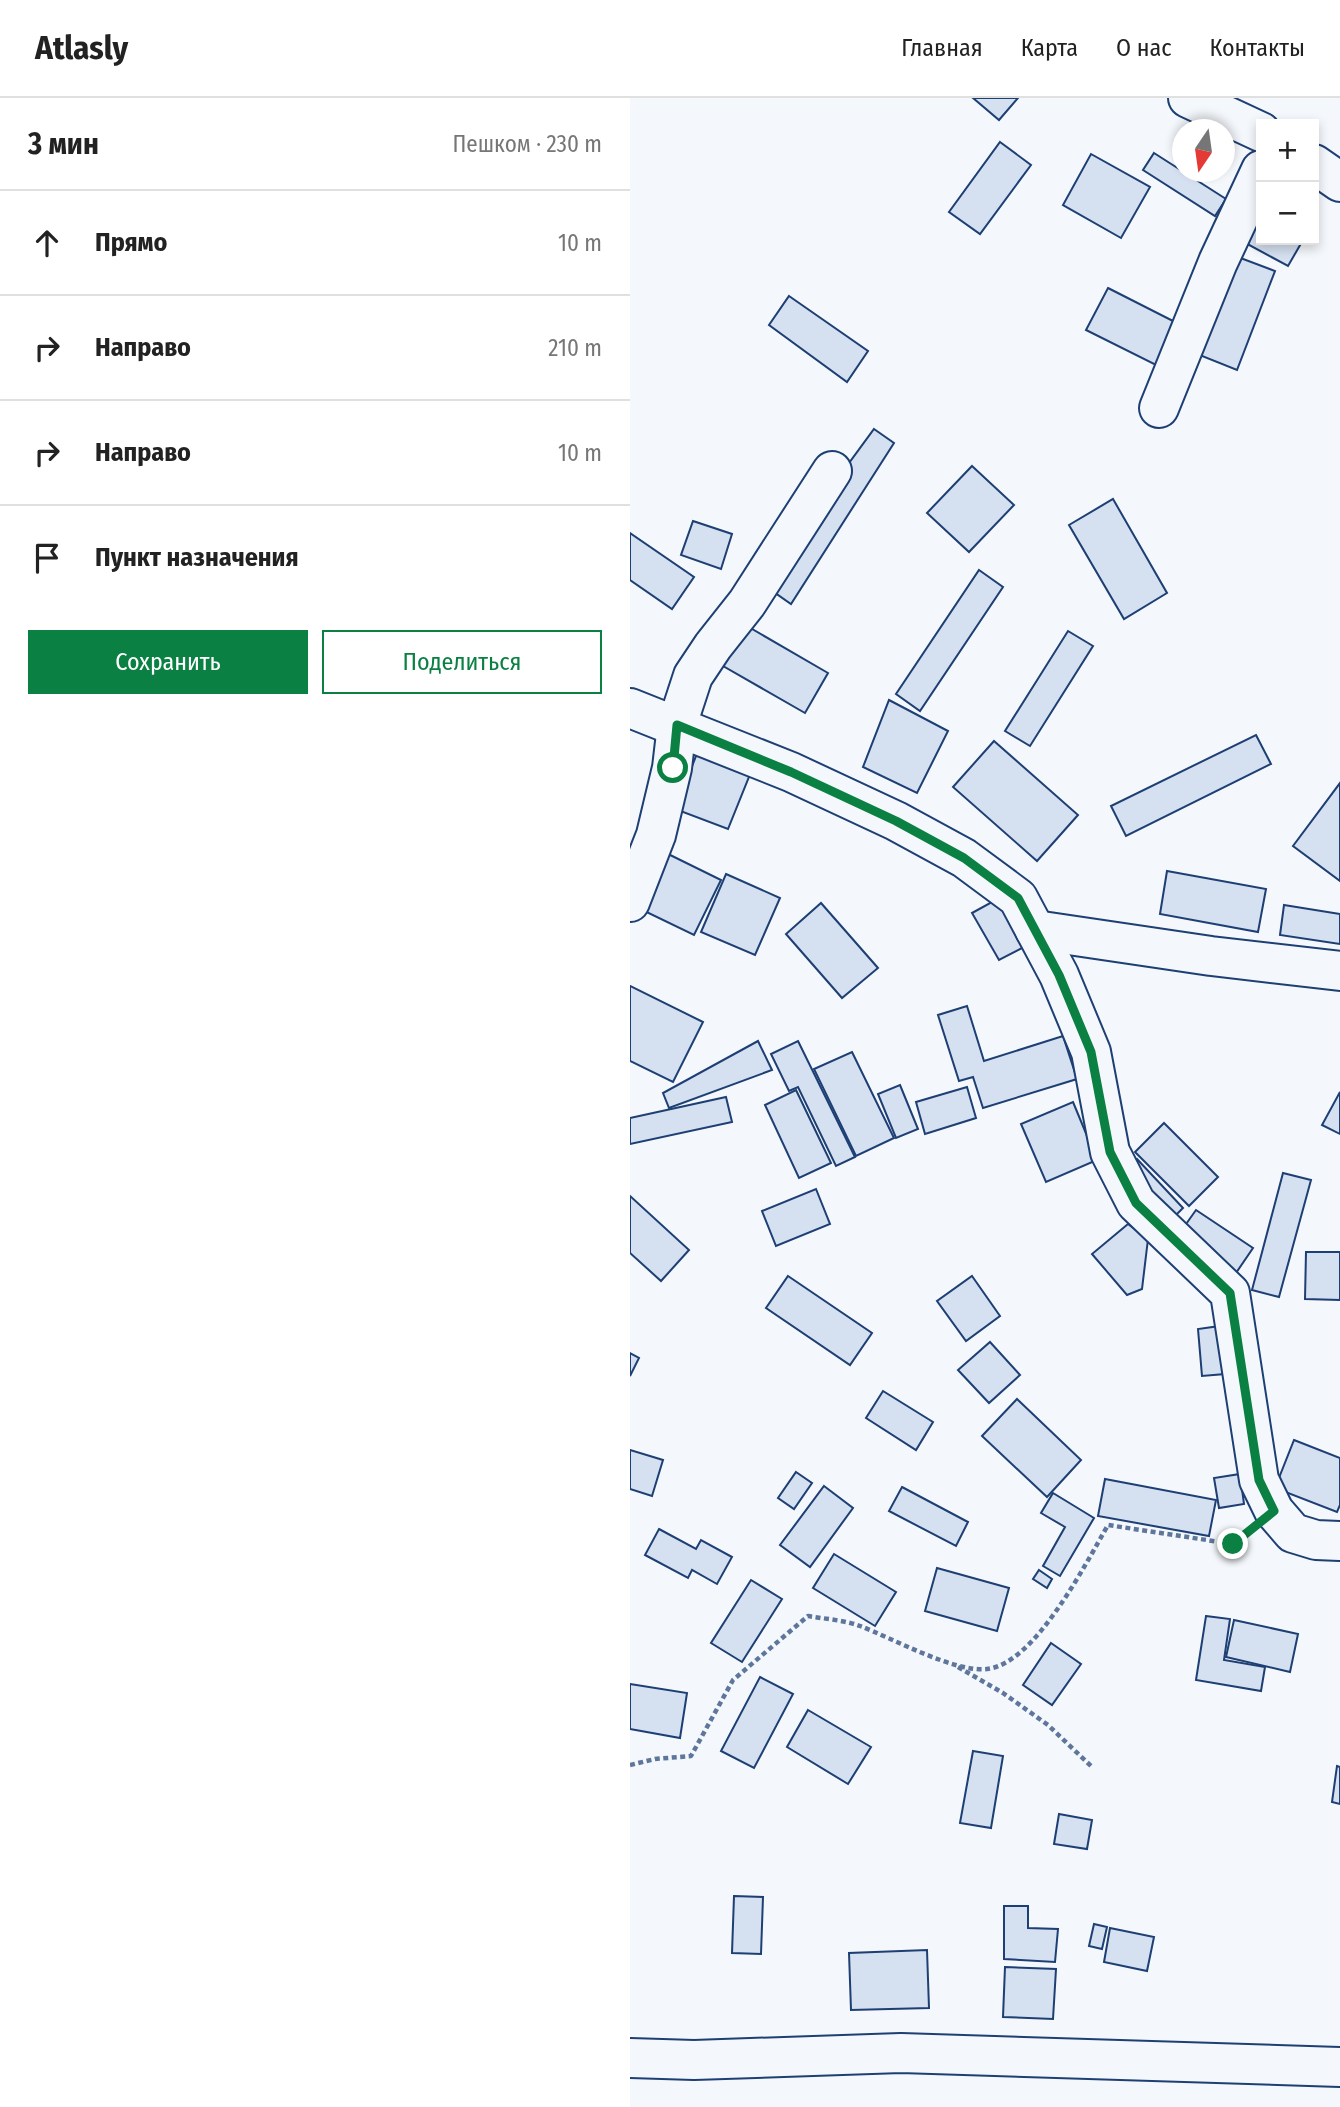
<!DOCTYPE html>
<html lang="ru">
<meta charset="utf-8">
<style>
body{margin:0;font-family:"Fira Sans Condensed",sans-serif;background:#f6f6f6;color:#222}
.controls{position:absolute;right:21px;top:21px;display:grid;overflow:hidden;border-radius:0px;box-shadow:0 4px 10px #0003}
.controls button{width:63px;height:63px;display:grid;place-items:center;padding:0;border:0;border-bottom:2px solid #e0e0e0;background:#fff;color:#222;font:35px sans-serif}
.compass{position:absolute;left:542px;top:21px;width:63px;height:63px;border-radius:50%;background:#fff;box-shadow:0 4px 10px #0003;rotate:193deg}
.stop{position:absolute;width:21px;height:21px;margin:-16px;border:5px solid #0b8043;border-radius:50%;background:#fff}
.stop.end{background:#0b8043;border-color:#fff;box-shadow:0 2px 7px #0008}
.list{margin:0;padding:0;list-style:none}
h2{display:flex;justify-content:space-between;align-items:center;height:91px;margin:0;padding:0 28px;font-size:30px}
h2 small{font-size:23px;font-weight:400;color:#767676}
.list li{display:grid;grid-template-columns:46px 1fr auto;gap:21px;align-items:center;box-sizing:border-box;height:105px;padding:0 28px;border-top:2px solid #e0e0e0}
.list b{display:block;font-size:26px;white-space:nowrap}
.list em{font-size:23px;font-style:normal;color:#767676}
.actions{display:flex;gap:14px;padding:21px 28px}
.actions a{flex:1;padding:16px 0;border:2px solid #0b8043;border-radius:0px;text-align:center;font-size:24px;color:#0b8043}
.actions .main{background:#0b8043;color:#fff}
.icon{flex:none;width:38px;height:38px;fill:none;stroke:currentColor;stroke-width:2;stroke-linecap:round;stroke-linejoin:round}
.map{position:relative;flex:none;width:710px;height:2009px;overflow:hidden}
header{display:flex;align-items:center;gap:42px;box-sizing:border-box;height:98px;padding:0 35px;background:#fff;border-bottom:2px solid #e0e0e0}
header strong{font-size:33px}
nav{display:flex;gap:38px;margin-inline-start:auto;font-size:24px}
main{display:flex}
aside{flex:1;background:#fff}
.map>svg:first-child{display:block}
.building{fill:#d5e0f0;stroke:#1d3f73;stroke-width:2}
.lines{fill:none;stroke-linecap:round;stroke-linejoin:round}
.minor-casing{stroke:#1d3f73;stroke-width:42}
.path{stroke:#5e769c;stroke-width:4.5;stroke-dasharray:5 3.5;stroke-linecap:butt}
.minor{stroke:#f4f7fb;stroke-width:38}
.route{stroke:#0b8043;stroke-width:9}
</style>
<header>
<strong>Atlasly</strong>
<nav><a>Главная</a><a>Карта</a><a>О нас</a><a>Контакты</a></nav>
</header>
<main>
<aside>
<h2>3 мин<small>Пешком · 230 m</small></h2>
<ul class="list">
<li><svg class="icon" aria-label="ahead" viewBox="0 0 24 24"><path d="M12 20V5M6 11l6-6 6 6"/></svg><div><b>Прямо</b></div><em>10 m</em></li>
<li><svg class="icon" aria-label="right" viewBox="0 0 24 24"><path d="M7 20v-9h11M14 6l5 5-5 5"/></svg><div><b>Направо</b></div><em>210 m</em></li>
<li><svg class="icon" aria-label="right" viewBox="0 0 24 24"><path d="M7 20v-9h11M14 6l5 5-5 5"/></svg><div><b>Направо</b></div><em>10 m</em></li>
<li><svg class="icon" aria-label="arrive" viewBox="0 0 24 24"><path d="M6 21V4h12l-3 4 3 4H6"/></svg><div><b>Пункт назначения</b></div></li>
</ul>
<div class="actions"><a class="main">Сохранить</a><a>Поделиться</a></div>
</aside>
<div class="map">
<svg width="710" height="2009" viewBox="0 0 710 2009">
<rect width="100%" height="100%" fill="#f4f7fb"/>
<g class="building">
<path d="M 343,0 L 388,0 L 369,22 Z"/>
<path d="M 370,44 L 401,67 L 350,136 L 319,114 Z"/>
<path d="M 524,55 L 596,101 L 585,118 L 513,72 Z"/>
<path d="M 461,56 L 520,89 L 491,140 L 433,107 Z"/>
<path d="M 631,105 L 631,142 L 673,142 L 658,168 L 610,142 Z"/>
<path d="M 600,156 L 645,173 L 607,272 L 562,254 Z"/>
<path d="M 478,190 L 547,225 L 526,267 L 456,232 Z"/>
<path d="M 159,198 L 238,253 L 217,284 L 139,227 Z"/>
<path d="M 244,331 L 264,345 L 161,506 L 131,485 Z"/>
<path d="M 342,368 L 384,407 L 339,454 L 297,415 Z"/>
<path d="M 483,401 L 537,495 L 494,521 L 439,427 Z"/>
<path d="M 63,423 L 102,436 L 91,471 L 51,457 Z"/>
<path d="M 0,435 L 64,479 L 42,511 L 0,482 Z"/>
<path d="M 349,472 L 373,489 L 290,613 L 266,596 Z"/>
<path d="M 110,524 L 198,575 L 175,615 L 86,564 Z"/>
<path d="M 438,533 L 463,548 L 400,648 L 375,633 Z"/>
<path d="M 259,602 L 318,633 L 287,695 L 233,669 Z"/>
<path d="M 76,633 L 129,654 L 98,731 L 45,711 Z"/>
<path d="M 626,637 L 641,666 L 496,738 L 481,708 Z"/>
<path d="M 364,643 L 448,717 L 407,763 L 323,689 Z"/>
<path d="M 710,685 L 710,783 L 663,748 Z"/>
<path d="M 30,752 L 91,782 L 64,837 L 2,807 Z"/>
<path d="M 537,773 L 636,791 L 628,834 L 530,816 Z"/>
<path d="M 96,776 L 150,800 L 125,857 L 71,834 Z"/>
<path d="M 371,799 L 398,847 L 369,862 L 342,815 Z"/>
<path d="M 191,805 L 248,870 L 212,900 L 156,836 Z"/>
<path d="M 654,807 L 710,816 L 710,846 L 650,837 Z"/>
<path d="M 0,888 L 73,924 L 43,984 L 0,963 Z"/>
<path d="M 337,908 L 354,963 L 433,938 L 447,981 L 353,1010 L 343,979 L 329,983 L 308,917 Z"/>
<path d="M 128,943 L 142,972 L 39,1010 L 33,995 Z"/>
<path d="M 168,943 L 225,1059 L 206,1068 L 168,989 L 159,993 L 141,956 Z"/>
<path d="M 222,954 L 264,1040 L 226,1058 L 184,971 Z"/>
<path d="M 270,987 L 288,1031 L 266,1040 L 248,996 Z"/>
<path d="M 337,989 L 346,1020 L 295,1036 L 286,1004 Z"/>
<path d="M 166,992 L 201,1065 L 169,1080 L 135,1007 Z"/>
<path d="M 710,994 L 710,1036 L 692,1027 Z"/>
<path d="M 96,999 L 102,1024 L 0,1046 L 0,1020 Z"/>
<path d="M 443,1004 L 467,1062 L 416,1084 L 391,1026 Z"/>
<path d="M 534,1025 L 588,1079 L 559,1108 L 505,1054 Z"/>
<path d="M 507,1061 L 553,1110 L 542,1121 L 496,1073 Z"/>
<path d="M 653,1075 L 681,1082 L 649,1199 L 622,1192 Z"/>
<path d="M 186,1091 L 200,1126 L 146,1148 L 132,1113 Z"/>
<path d="M 0,1098 L 59,1152 L 31,1183 L 0,1155 Z"/>
<path d="M 566,1112 L 623,1150 L 606,1175 L 549,1136 Z"/>
<path d="M 498,1126 L 518,1141 L 512,1191 L 497,1197 L 462,1156 Z"/>
<path d="M 676,1154 L 710,1154 L 710,1202 L 675,1201 Z"/>
<path d="M 158,1178 L 242,1235 L 220,1267 L 136,1210 Z"/>
<path d="M 342,1178 L 370,1218 L 336,1243 L 307,1203 Z"/>
<path d="M 590,1228 L 595,1276 L 572,1278 L 568,1231 Z"/>
<path d="M 360,1244 L 390,1277 L 359,1305 L 328,1272 Z"/>
<path d="M 0,1255 L 9,1260 L 0,1278 Z"/>
<path d="M 253,1293 L 303,1324 L 286,1352 L 236,1320 Z"/>
<path d="M 387,1301 L 451,1362 L 417,1399 L 352,1338 Z"/>
<path d="M 664,1342 L 710,1360 L 710,1407 L 707,1414 L 645,1390 Z"/>
<path d="M 0,1352 L 33,1362 L 22,1398 L 0,1391 Z"/>
<path d="M 166,1374 L 182,1385 L 164,1411 L 148,1400 Z"/>
<path d="M 610,1376 L 614,1406 L 589,1410 L 584,1380 Z"/>
<path d="M 475,1381 L 586,1402 L 579,1438 L 468,1418 Z"/>
<path d="M 194,1388 L 223,1410 L 180,1469 L 150,1447 Z"/>
<path d="M 272,1389 L 338,1424 L 326,1448 L 259,1413 Z"/>
<path d="M 423,1395 L 464,1420 L 430,1478 L 413,1468 L 435,1429 L 411,1415 Z"/>
<path d="M 29,1431 L 66,1451 L 71,1442 L 102,1459 L 87,1486 L 62,1472 L 58,1480 L 15,1457 Z"/>
<path d="M 204,1456 L 266,1494 L 245,1528 L 183,1490 Z"/>
<path d="M 307,1470 L 379,1490 L 367,1533 L 295,1513 Z"/>
<path d="M 409,1472 L 422,1481 L 417,1490 L 403,1481 Z"/>
<path d="M 121,1482 L 152,1501 L 112,1564 L 81,1545 Z"/>
<path d="M 576,1518 L 600,1521 L 594,1562 L 635,1569 L 631,1593 L 566,1582 Z"/>
<path d="M 604,1522 L 668,1536 L 660,1574 L 596,1559 Z"/>
<path d="M 421,1545 L 451,1566 L 422,1607 L 393,1587 Z"/>
<path d="M 130,1579 L 163,1596 L 124,1670 L 91,1653 Z"/>
<path d="M 0,1586 L 57,1595 L 50,1640 L 0,1631 Z"/>
<path d="M 178,1612 L 241,1649 L 218,1686 L 157,1649 Z"/>
<path d="M 343,1653 L 373,1658 L 361,1730 L 330,1725 Z"/>
<path d="M 707,1668 L 710,1669 L 710,1706 L 702,1704 Z"/>
<path d="M 429,1716 L 462,1722 L 457,1751 L 424,1746 Z"/>
<path d="M 104,1798 L 133,1799 L 131,1856 L 102,1855 Z"/>
<path d="M 374,1808 L 398,1808 L 398,1830 L 428,1831 L 425,1864 L 374,1861 Z"/>
<path d="M 464,1826 L 477,1829 L 472,1851 L 459,1848 Z"/>
<path d="M 480,1830 L 524,1839 L 517,1873 L 474,1864 Z"/>
<path d="M 297,1852 L 299,1910 L 221,1912 L 219,1855 Z"/>
<path d="M 375,1869 L 426,1871 L 423,1921 L 373,1919 Z"/>
</g>
<g class="lines">
<defs>
<g id="minor">
<path d="M 558,0 L 631,34"/>
<path d="M 684,66 L 710,84"/>
<path d="M 529,310 L 588,164 L 631,72"/>
<path d="M 0,610 L 161,674 L 266,723 L 334,760 L 388,800 L 429,877 L 461,954 L 480,1054 L 506,1105 L 600,1195 L 629,1382 L 644,1413 L 663,1435 L 686,1442 L 710,1443"/>
<path d="M 0,804 L 26,737 L 42,670 L 47,627 L 63,578 L 83,548 L 117,505 L 202,373"/>
<path d="M 405,832 L 581,858 L 710,873"/>
<path d="M 0,1960 L 64,1962 L 271,1955 L 710,1969"/>
</g>
</defs>
<use href="#minor" class="minor-casing"/>
<g class="path">
<path d="M 328,1569 L 373,1595 L 418,1627 L 462,1669"/>
<path d="M 0,1667 L 25,1661 L 61,1658 L 103,1582 L 178,1518 C 195,1521 214,1522 230,1528 C 262,1540 325,1575 357,1571 C 405,1566 456,1465 478,1427 L 603,1446 L 617,1435"/>
</g>
<use href="#minor" class="minor"/>
</g>
<g class="lines">
<path class="route" d="M 43,670 L 47,627 L 161,674 L 266,723 L 334,760 L 388,800 L 429,877 L 461,954 L 480,1054 L 506,1105 L 600,1195 L 629,1382 L 644,1413 L 603,1446"/>
</g>
</svg>
<div class="controls">
<button>+</button>
<button>−</button>
</div>
<svg class="compass" viewBox="-18 -18 36 36"><path d="M0-13l5 13h-10z" fill="#e53935"/><path d="M0 13l5-13h-10z" fill="#767676"/></svg>
<div class="stop" style="left:43px;top:670px"></div>
<div class="stop end" style="left:603px;top:1446px"></div>
</div>
</main>
